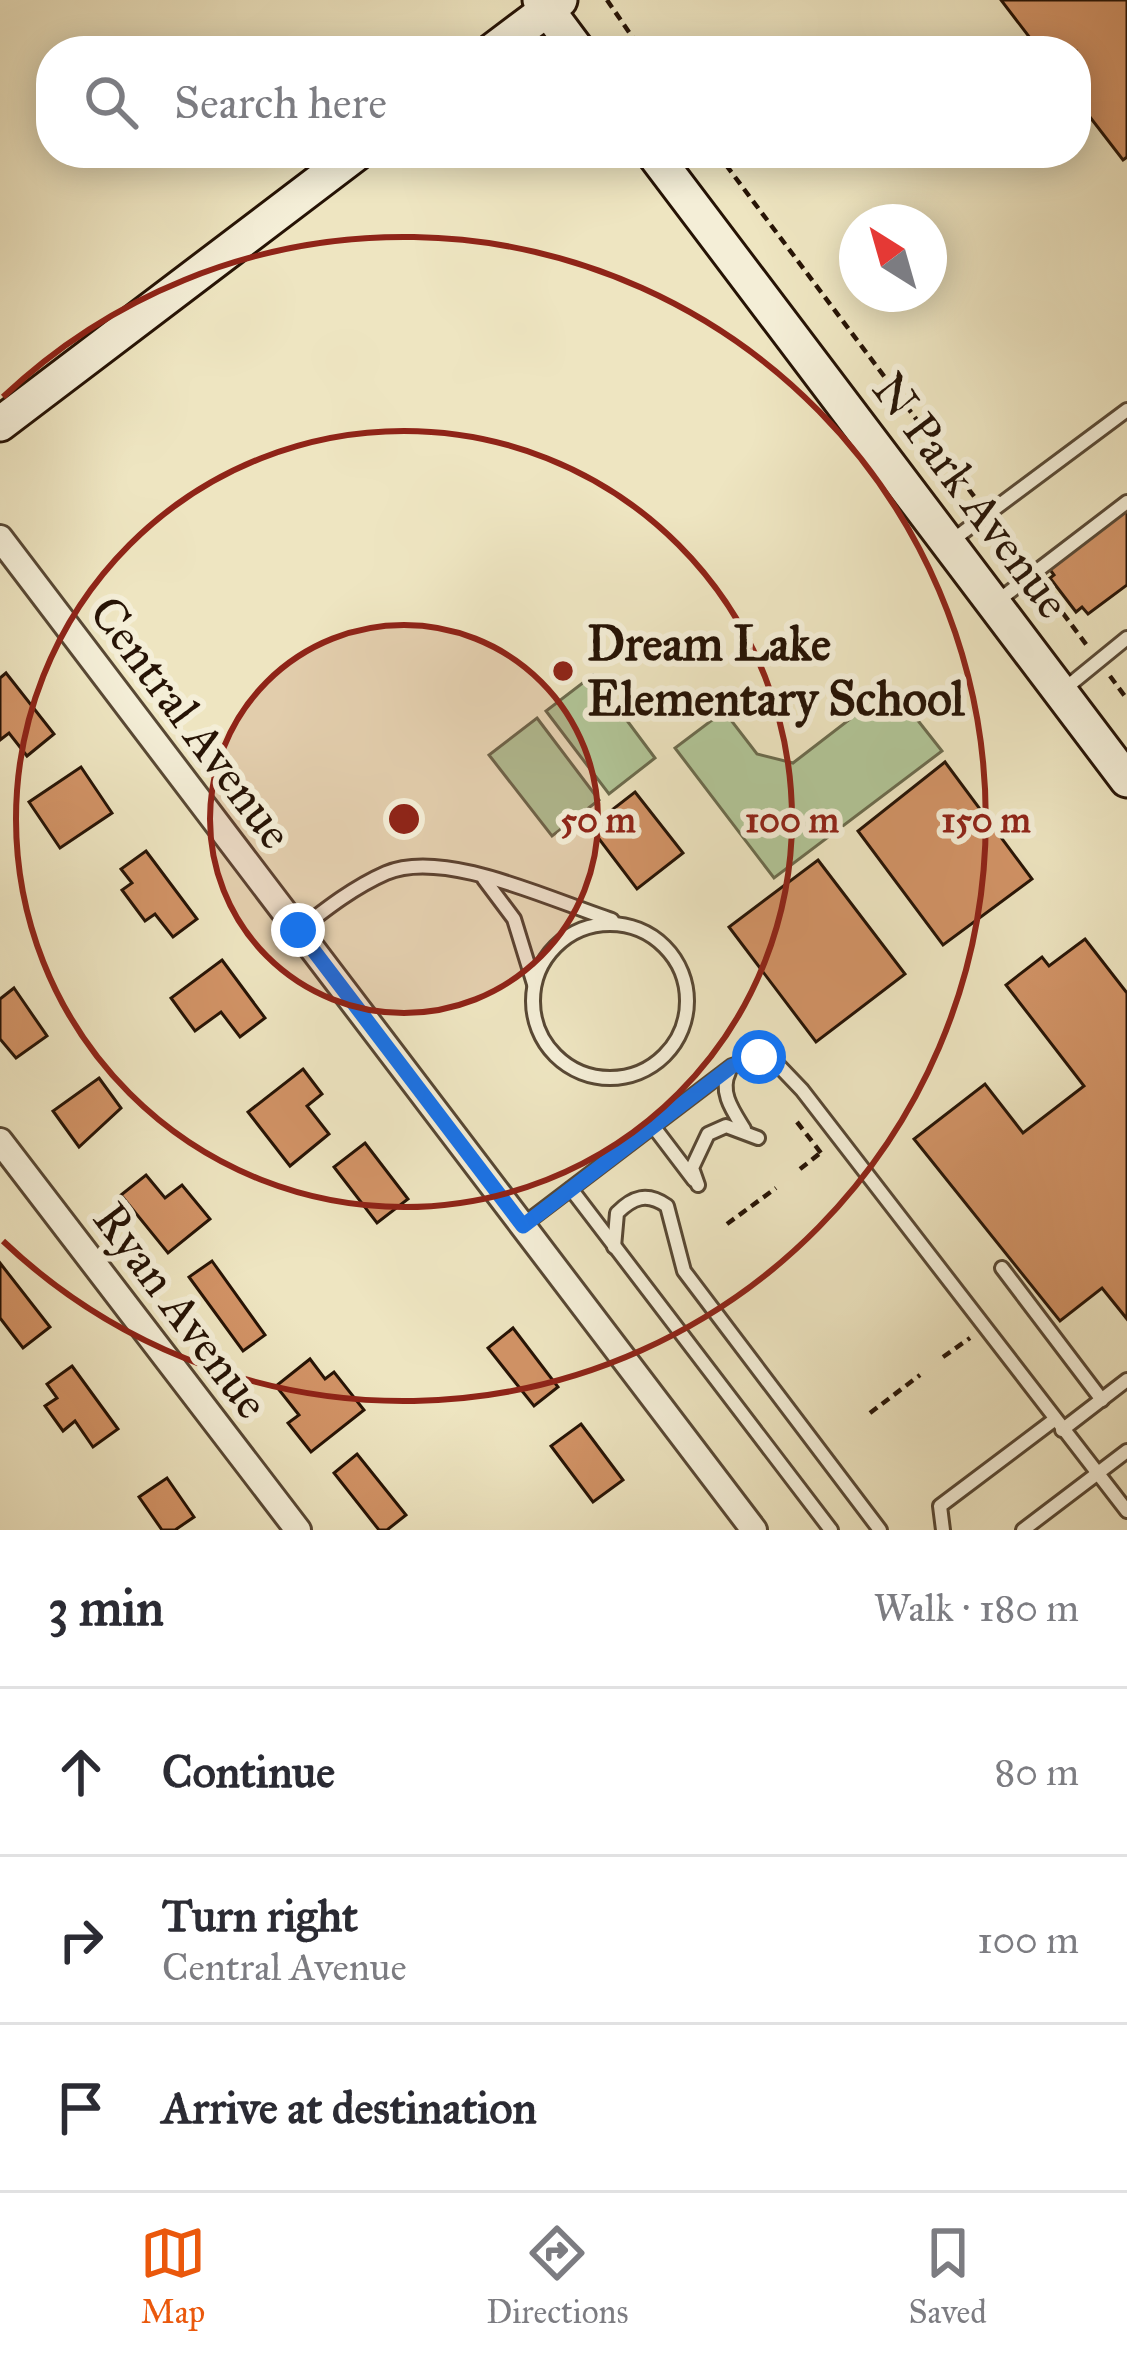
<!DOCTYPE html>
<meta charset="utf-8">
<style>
body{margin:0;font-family:"IM FELL Great Primer",serif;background:#f2f2f3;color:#2b2b33}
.compass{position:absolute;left:839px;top:204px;width:108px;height:108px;border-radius:50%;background:#fff;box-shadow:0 6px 30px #0003;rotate:323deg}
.stop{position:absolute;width:36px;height:36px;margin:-27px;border:9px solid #1a73e8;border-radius:50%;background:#fff}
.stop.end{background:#1a73e8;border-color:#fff;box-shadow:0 3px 12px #0008}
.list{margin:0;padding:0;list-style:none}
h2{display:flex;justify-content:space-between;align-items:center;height:156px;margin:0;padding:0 48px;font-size:51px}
h2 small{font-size:39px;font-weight:400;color:#7c7c81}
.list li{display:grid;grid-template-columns:78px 1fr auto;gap:36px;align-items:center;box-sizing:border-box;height:168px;padding:0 48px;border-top:3px solid #e1e1e2}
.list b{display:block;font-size:45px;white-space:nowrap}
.list p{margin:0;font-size:39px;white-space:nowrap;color:#7c7c81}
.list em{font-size:39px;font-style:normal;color:#7c7c81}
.icon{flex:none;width:66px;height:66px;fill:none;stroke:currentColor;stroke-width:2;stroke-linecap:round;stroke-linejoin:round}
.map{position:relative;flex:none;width:1127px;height:1530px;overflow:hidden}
.search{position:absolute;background:#fff;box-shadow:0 6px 30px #0003;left:36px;right:36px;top:36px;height:132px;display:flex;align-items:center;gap:30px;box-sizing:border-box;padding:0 42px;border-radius:48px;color:#7c7c81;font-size:45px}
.sheet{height:660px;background:#fff}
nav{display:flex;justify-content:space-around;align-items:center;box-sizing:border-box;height:168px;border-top:3px solid #e1e1e2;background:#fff;font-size:33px;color:#7c7c81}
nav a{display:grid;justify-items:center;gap:6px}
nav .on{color:#ea580c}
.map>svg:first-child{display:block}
.green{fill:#b2c698;stroke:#6c6c4e;stroke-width:3}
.building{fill:#d29366;stroke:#261305;stroke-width:3}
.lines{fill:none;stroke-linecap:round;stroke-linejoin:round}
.lane-casing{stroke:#584834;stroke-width:18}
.street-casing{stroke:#584834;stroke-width:30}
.secondary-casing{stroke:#261305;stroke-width:39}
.path{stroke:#261305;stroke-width:4.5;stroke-dasharray:9 6;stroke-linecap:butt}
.lane{stroke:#f4eed7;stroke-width:12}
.street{stroke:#f4eed7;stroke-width:24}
.secondary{stroke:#f4eed7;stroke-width:33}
.route{stroke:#1a73e8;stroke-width:15}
.ring{fill:none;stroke:#8f2418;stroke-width:6}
.poi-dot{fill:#8f2418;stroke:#f4eed7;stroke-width:4.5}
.labels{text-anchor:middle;stroke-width:12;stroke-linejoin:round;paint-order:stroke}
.street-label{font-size:48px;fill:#261305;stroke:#f4eed7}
.poi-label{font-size:48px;font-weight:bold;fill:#261305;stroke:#f4eed7;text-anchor:start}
.centre{fill:#8f2418;stroke:#f4eed7;stroke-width:6}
.ring-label{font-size:36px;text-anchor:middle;font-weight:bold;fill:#8f2418;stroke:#f4eed7;stroke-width:12;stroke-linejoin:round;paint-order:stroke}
</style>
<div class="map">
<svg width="1127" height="1530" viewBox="0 0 1127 1530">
<rect width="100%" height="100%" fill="#eee5c1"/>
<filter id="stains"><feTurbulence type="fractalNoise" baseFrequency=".00167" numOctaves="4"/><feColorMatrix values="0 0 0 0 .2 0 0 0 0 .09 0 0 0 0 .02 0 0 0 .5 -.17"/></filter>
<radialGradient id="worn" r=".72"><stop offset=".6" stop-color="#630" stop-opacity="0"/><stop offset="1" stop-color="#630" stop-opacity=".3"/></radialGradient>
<g class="green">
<path d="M 593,675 L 655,758 L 609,794 L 546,711 Z"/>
<path d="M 872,702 L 908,708 L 942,751 L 774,878 L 675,748 L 724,711 L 757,754 L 793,763 Z"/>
<path d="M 537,718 L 599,800 L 552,836 L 489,755 Z"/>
</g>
<g class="building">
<path d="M 1001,0 L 1127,0 L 1127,157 L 1123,160 L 1076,99 L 1076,51 L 1040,51 Z"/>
<path d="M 1127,506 L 1127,585 L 1088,614 L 1082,607 L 1076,612 L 1050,578 L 1054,575 L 1048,567 Z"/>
<path d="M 6,673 L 54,734 L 27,756 L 9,733 L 0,740 L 0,678 Z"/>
<path d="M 945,762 L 1032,879 L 943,945 L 858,831 Z"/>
<path d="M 81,767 L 112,813 L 60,848 L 29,802 Z"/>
<path d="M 635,792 L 683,853 L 637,889 L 590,827 Z"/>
<path d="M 146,851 L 197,919 L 173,937 L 155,914 L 145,921 L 122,890 L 132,883 L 121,869 Z"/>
<path d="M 818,860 L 905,974 L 816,1042 L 729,927 Z"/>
<path d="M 1085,939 L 1127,993 L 1127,1319 L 1102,1288 L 1060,1321 L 914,1139 L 985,1084 L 1023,1133 L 1084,1086 L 1006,985 L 1042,957 L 1049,966 Z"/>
<path d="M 222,960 L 265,1018 L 240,1037 L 221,1012 L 195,1031 L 171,998 Z"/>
<path d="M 14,988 L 47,1036 L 16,1058 L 0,1039 L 0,999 Z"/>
<path d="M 303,1069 L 322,1094 L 307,1106 L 329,1134 L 290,1166 L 248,1112 Z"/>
<path d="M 99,1078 L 121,1108 L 79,1147 L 53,1111 Z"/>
<path d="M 365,1143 L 408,1199 L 377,1223 L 334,1167 Z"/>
<path d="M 146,1175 L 165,1198 L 182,1185 L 210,1219 L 168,1253 L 121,1195 Z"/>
<path d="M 212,1261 L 265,1335 L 243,1351 L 189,1277 Z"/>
<path d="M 0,1263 L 50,1327 L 23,1348 L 0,1318 Z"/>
<path d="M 513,1328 L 558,1387 L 534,1406 L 488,1348 Z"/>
<path d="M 310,1359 L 325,1379 L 334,1372 L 364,1410 L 311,1452 L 288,1423 L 299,1415 L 276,1386 Z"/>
<path d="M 72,1366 L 118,1429 L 93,1447 L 75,1421 L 63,1431 L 45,1406 L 57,1398 L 47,1384 Z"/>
<path d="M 581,1424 L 623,1480 L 593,1502 L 551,1446 Z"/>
<path d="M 357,1454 L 406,1515 L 387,1530 L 379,1530 L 334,1473 Z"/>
<path d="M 167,1478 L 194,1517 L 175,1530 L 162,1530 L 139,1497 Z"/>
</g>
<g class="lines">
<defs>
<g id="lane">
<path d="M 950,542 L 1127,410"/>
<path d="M 995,603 L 1127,502"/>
<path d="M 1062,691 L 1127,638"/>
<path d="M 484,879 L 514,919 L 534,984"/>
<circle cx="610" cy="1001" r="77"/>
<path d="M 299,930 C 326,909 354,887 386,873 C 444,848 553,901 612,920"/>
<path d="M 729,1072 C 719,1092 733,1111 744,1129"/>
<path d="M 653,1126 L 694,1180"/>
<path d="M 698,1185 L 692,1168 L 708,1134 L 726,1126 L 758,1138"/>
<path d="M 571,1189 L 831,1530"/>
<path d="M 523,1225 L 732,1066 L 759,1057 L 780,1067 L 802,1090 L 1127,1511"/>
<path d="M 614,1247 L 617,1213 C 633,1197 647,1192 667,1206 L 684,1271 L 880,1530"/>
<path d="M 1002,1268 L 1102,1400"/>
<path d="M 1062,1430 L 1127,1380"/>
<path d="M 943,1530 L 940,1506 L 1054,1420"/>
<path d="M 1023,1530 L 1127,1451"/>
</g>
<g id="street">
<path d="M 0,538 L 754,1530"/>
<path d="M 0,1141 L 298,1530"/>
</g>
<g id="secondary">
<path d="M 540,0 L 578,51"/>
<path d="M 492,51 L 560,0"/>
<path d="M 653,153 L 1127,780"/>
<path d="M 0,424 L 357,153"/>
</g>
</defs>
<use href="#lane" class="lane-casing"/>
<use href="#street" class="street-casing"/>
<use href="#secondary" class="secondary-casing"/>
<g class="path">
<path d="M 607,0 L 642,51"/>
<path d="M 717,153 L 976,499"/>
<path d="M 998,527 L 1023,561"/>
<path d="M 1045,589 L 1088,647"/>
<path d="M 1110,676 L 1127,699"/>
<path d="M 797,1122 L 821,1153"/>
<path d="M 800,1169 L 819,1154"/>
<path d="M 727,1224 L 776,1188"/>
<path d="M 943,1357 L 970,1338"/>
<path d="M 870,1413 L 920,1375"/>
</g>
<use href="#lane" class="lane"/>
<use href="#street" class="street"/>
<use href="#secondary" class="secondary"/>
</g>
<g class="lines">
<path class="route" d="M 298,930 L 523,1226 L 732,1066 L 759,1057"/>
</g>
<circle cx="404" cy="819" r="194" fill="#8f2418" fill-opacity=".12"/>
<g class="ring">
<circle cx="404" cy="819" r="194"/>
<circle cx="404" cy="819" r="388"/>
<path d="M3 397A582 582 0 1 1 3 1241"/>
</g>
<circle class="poi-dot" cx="563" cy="671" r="12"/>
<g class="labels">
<g class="street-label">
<text transform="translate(972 495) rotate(53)" y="17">N Park Avenue</text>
<text transform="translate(192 722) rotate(53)" y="17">Central Avenue</text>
<text transform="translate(182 1310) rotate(53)" y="17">Ryan Avenue</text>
</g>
<g class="poi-label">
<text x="587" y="660">Dream Lake<tspan x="587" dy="55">Elementary School</tspan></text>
</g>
</g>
<circle cx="404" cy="819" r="18" class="centre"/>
<g class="ring-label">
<text x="598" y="832">50 m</text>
<text x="792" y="832">100 m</text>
<text x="986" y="832">150 m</text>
</g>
<rect width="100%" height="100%" filter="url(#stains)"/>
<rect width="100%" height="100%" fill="url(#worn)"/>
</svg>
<svg class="compass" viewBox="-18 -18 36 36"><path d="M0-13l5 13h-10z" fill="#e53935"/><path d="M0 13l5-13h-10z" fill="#7c7c81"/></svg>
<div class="stop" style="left:759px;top:1057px"></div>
<div class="stop end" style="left:298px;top:930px"></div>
<div class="search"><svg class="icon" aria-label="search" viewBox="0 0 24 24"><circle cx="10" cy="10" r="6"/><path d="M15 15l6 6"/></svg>Search here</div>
</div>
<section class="sheet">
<h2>3 min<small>Walk · 180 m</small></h2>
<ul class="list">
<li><svg class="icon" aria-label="ahead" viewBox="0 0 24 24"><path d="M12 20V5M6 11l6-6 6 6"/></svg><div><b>Continue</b></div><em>80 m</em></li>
<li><svg class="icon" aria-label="right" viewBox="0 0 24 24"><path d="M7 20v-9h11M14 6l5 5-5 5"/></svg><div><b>Turn right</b><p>Central Avenue</p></div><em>100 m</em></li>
<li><svg class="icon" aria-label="arrive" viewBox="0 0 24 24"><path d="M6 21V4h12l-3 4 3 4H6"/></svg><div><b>Arrive at destination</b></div></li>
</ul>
</section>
<nav>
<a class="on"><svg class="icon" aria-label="map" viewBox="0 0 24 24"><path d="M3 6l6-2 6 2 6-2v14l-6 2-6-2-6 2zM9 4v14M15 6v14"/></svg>Map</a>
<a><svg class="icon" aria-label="directions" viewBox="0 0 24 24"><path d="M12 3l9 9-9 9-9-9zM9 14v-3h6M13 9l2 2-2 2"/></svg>Directions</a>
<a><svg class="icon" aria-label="saved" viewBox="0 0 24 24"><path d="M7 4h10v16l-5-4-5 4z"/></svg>Saved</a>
</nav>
